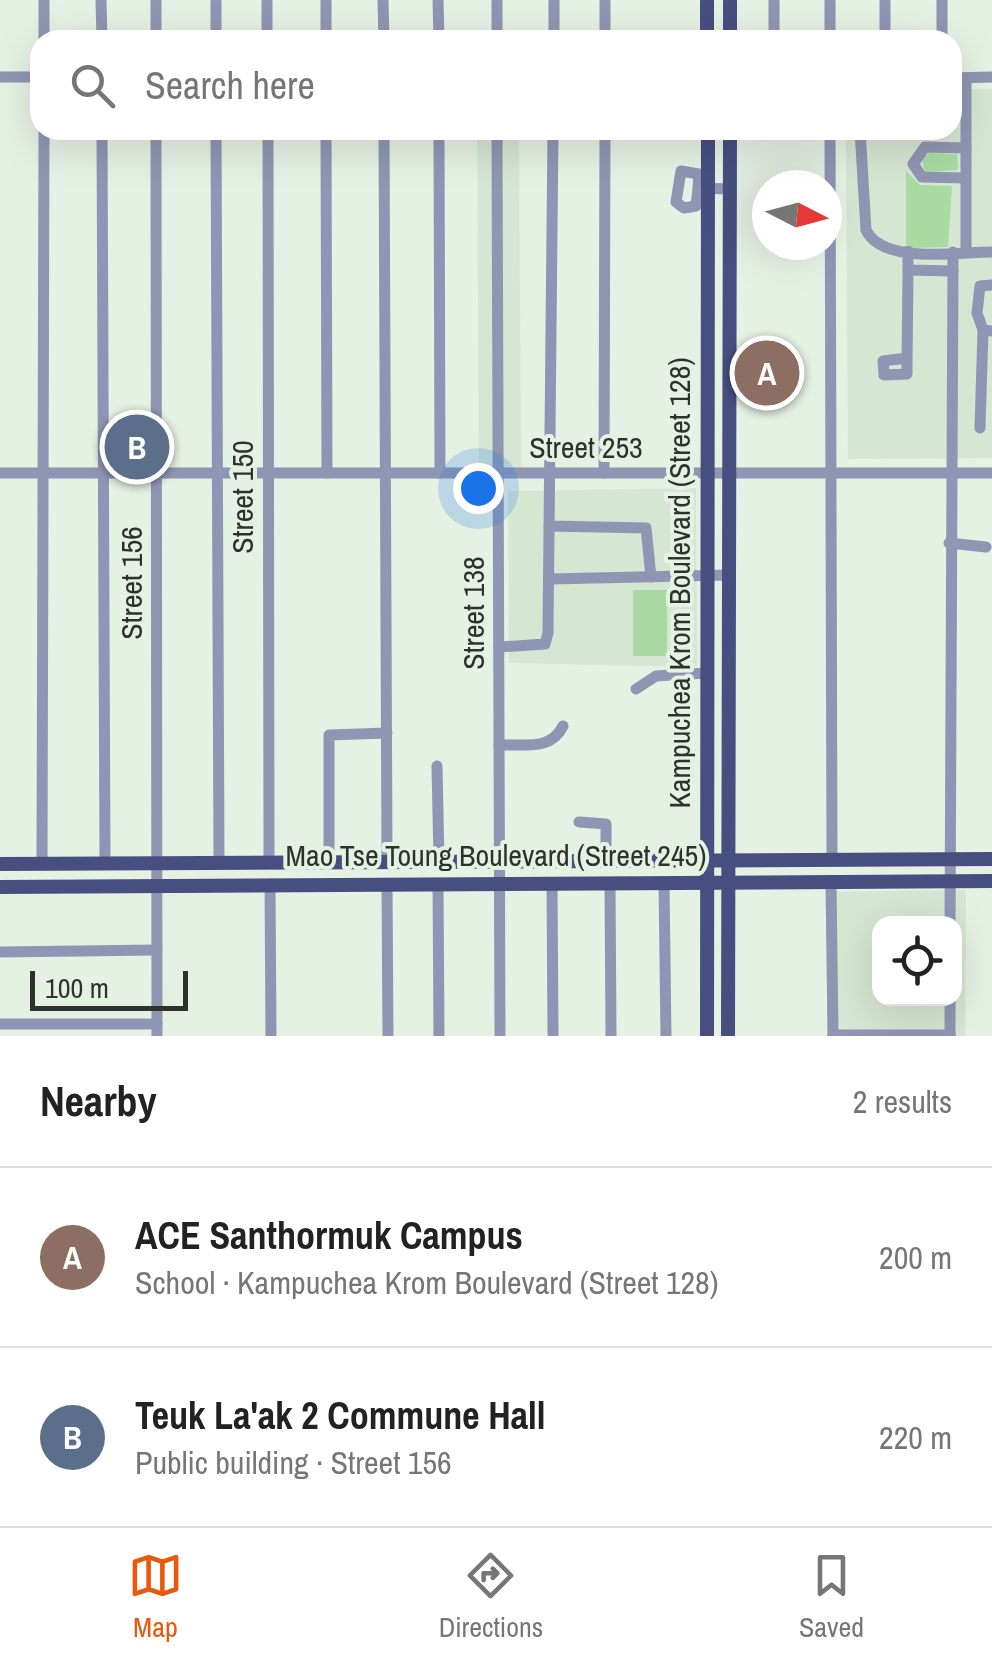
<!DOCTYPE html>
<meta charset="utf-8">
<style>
body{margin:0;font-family:"Archivo Narrow",sans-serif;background:#f2f2f2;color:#222}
.controls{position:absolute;right:30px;bottom:30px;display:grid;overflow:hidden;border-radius:20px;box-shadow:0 10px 40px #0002}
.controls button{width:90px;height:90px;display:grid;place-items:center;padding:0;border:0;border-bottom:2px solid #e0e0e0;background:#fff;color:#222;font:50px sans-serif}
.compass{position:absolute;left:752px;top:170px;width:90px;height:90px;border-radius:50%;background:#fff;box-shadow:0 10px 40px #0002;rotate:96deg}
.scale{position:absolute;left:30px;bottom:25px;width:158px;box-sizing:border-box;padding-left:10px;border:5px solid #2e322d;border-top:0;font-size:28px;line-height:35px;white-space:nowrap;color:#2e322d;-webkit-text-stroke:8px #e5f1e3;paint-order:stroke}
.you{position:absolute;left:478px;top:488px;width:35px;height:35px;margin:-25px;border:8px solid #fff;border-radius:50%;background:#1a73e8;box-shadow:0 0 0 15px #1a73e833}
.badge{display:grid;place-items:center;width:65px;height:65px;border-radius:50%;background:#ea580c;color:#fff;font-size:32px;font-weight:700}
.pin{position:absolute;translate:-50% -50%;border:5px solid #fff;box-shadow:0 2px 10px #0006}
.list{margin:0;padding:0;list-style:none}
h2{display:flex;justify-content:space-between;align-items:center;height:130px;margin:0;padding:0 40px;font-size:42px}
h2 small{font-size:32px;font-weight:400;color:#767676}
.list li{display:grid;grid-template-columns:65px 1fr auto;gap:30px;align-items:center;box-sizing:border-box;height:180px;padding:0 40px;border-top:2px solid #e0e0e0}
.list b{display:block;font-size:38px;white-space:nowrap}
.list p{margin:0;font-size:32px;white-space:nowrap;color:#767676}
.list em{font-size:32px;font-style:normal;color:#767676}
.icon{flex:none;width:55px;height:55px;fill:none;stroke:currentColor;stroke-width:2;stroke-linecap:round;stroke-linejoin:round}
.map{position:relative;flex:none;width:992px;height:1036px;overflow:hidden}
.search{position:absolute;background:#fff;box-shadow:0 10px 40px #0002;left:30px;right:30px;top:30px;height:110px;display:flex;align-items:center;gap:25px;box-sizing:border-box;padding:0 35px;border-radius:30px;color:#767676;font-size:38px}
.sheet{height:490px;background:#fff}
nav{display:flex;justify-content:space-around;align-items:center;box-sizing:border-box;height:140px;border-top:2px solid #e0e0e0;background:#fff;font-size:28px;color:#767676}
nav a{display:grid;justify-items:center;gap:5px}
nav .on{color:#ea580c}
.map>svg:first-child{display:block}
.built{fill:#d5e6d2;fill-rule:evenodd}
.green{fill:#a8daa2}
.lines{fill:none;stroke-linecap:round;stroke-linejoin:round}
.minor{stroke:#8f96b3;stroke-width:11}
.major{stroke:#464f7f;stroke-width:14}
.labels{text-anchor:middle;stroke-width:8;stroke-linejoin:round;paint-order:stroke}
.street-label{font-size:30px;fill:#2e322d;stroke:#e5f1e3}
</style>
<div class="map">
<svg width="992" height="1036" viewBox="0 0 992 1036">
<rect width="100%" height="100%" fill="#e5f1e3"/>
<g class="built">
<path d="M 952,89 L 992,89 L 992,458 L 848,459 L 846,130 L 952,130 Z"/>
<path d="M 477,130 L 519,130 L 521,470 L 479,471 Z"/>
<path d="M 696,488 L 697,667 L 509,663 L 508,491 Z"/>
<path d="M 966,890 L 965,1036 L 828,1036 L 826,892 ZM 880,924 L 954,924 L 954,998 L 880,998 Z"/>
</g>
<g class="green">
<path d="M 930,153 L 957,154 L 958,170 L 925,172 L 922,159 Z"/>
<path d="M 906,171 L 920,185 L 952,186 L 948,247 L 911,248 L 906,243 Z"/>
<rect x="633" y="590" width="34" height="66"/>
</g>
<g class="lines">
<g class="minor">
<path d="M 101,0 L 102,40"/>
<path d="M 156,0 L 156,40"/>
<path d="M 216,0 L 216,40"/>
<path d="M 267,0 L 267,40"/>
<path d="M 326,0 L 326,40"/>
<path d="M 383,0 L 384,40"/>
<path d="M 438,0 L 439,40"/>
<path d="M 497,0 L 497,40"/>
<path d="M 554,0 L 554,40"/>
<path d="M 605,0 L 605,40"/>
<path d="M 774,0 L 774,40"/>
<path d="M 830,0 L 830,40"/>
<path d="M 44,40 L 44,0"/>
<path d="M 885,40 L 885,0"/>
<path d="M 942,40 L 942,0"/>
<path d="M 0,77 L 40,77"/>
<path d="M 952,78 L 992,77"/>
<path d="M 102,130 L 105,864"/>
<path d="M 156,130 L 157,1036"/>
<path d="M 216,130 L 219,863"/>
<path d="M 268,130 L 269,863"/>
<path d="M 326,130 L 327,473"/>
<path d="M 384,130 L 387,862"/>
<path d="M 439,130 L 440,473"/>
<path d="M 497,130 L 500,1036"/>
<path d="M 830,130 L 832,860"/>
<path d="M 860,130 L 866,230 C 883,265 958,252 992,252"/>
<path d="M 965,178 L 922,177 L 913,164 L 925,147 L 966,148"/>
<path d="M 698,188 L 696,206 L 684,208 L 676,202 L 681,171 L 699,174 L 698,188 L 729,189"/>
<path d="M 908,251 L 908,270 L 953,271"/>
<path d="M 966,252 L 966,78"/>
<path d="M 992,285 L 980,286 L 977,313 L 983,330 L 992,331"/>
<path d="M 907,358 L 883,361 L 884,375 L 907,374 L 907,363 L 908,270"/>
<path d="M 980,428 L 983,330"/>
<path d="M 0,473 L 992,473"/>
<path d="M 604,473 L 605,130"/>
<path d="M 549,526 L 646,528 L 651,577"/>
<path d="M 949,543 L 986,547"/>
<path d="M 550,579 L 729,575"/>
<path d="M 499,647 L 545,644 L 548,633 L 553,130"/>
<path d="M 636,689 L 656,676 L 707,673"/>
<path d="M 499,745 C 524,744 551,751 563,726"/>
<path d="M 437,766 L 439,862"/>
<path d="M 579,822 L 606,824 L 606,861"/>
<path d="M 329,863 L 329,735 L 387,733"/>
<path d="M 42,864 L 44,130"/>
<path d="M 831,882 L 833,1036"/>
<path d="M 552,883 L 553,1036"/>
<path d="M 610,883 L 611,1036"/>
<path d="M 664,883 L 666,1036"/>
<path d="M 270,884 L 271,1036"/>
<path d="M 387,884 L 388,1036"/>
<path d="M 438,884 L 439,1036"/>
<path d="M 950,924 L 953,252"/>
<path d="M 0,952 L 157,950"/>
<path d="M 950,998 L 950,1036"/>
<path d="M 0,1024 L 157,1024"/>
<path d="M 833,1035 L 950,1035"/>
</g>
<g class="major">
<path d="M 707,40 L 707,0"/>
<path d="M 730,40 L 730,0"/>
<path d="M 0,864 L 992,859"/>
<path d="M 0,887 L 992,881"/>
<path d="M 707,1036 L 708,130"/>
<path d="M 728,1036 L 730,130"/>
</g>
</g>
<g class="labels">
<g class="street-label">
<text x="586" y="458">Street 253</text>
<text transform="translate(243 497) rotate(-90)" y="10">Street 150</text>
<text transform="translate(132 583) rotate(-90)" y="10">Street 156</text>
<text transform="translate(680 583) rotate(-90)" y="10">Kampuchea Krom Boulevard (Street 128)</text>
<text transform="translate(474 613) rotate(-90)" y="10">Street 138</text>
<text x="496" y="866">Mao Tse Toung Boulevard (Street 245)</text>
</g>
</g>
</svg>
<div class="controls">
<button><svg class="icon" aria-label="locate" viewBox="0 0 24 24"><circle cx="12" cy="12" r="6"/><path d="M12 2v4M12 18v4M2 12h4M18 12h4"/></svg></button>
</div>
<svg class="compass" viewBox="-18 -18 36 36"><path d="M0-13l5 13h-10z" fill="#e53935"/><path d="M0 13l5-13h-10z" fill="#767676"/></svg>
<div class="scale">100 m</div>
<div class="you"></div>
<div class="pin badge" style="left:767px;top:373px;background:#8d6e63">A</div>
<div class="pin badge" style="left:137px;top:447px;background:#5c6f8a">B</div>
<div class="search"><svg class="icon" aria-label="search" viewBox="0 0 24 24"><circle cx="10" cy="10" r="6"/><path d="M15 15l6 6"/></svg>Search here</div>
</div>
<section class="sheet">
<h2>Nearby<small>2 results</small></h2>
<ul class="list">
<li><span class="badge" style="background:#8d6e63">A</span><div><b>ACE Santhormuk Campus</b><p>School · Kampuchea Krom Boulevard (Street 128)</p></div><em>200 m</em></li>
<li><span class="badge" style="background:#5c6f8a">B</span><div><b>Teuk La'ak 2 Commune Hall</b><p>Public building · Street 156</p></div><em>220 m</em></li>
</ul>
</section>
<nav>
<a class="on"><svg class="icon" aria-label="map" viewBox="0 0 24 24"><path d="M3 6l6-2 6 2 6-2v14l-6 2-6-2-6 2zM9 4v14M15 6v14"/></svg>Map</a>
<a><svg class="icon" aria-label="directions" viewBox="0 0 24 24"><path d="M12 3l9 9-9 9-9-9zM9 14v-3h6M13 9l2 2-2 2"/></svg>Directions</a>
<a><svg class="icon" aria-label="saved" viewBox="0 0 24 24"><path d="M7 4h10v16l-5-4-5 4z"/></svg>Saved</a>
</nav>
